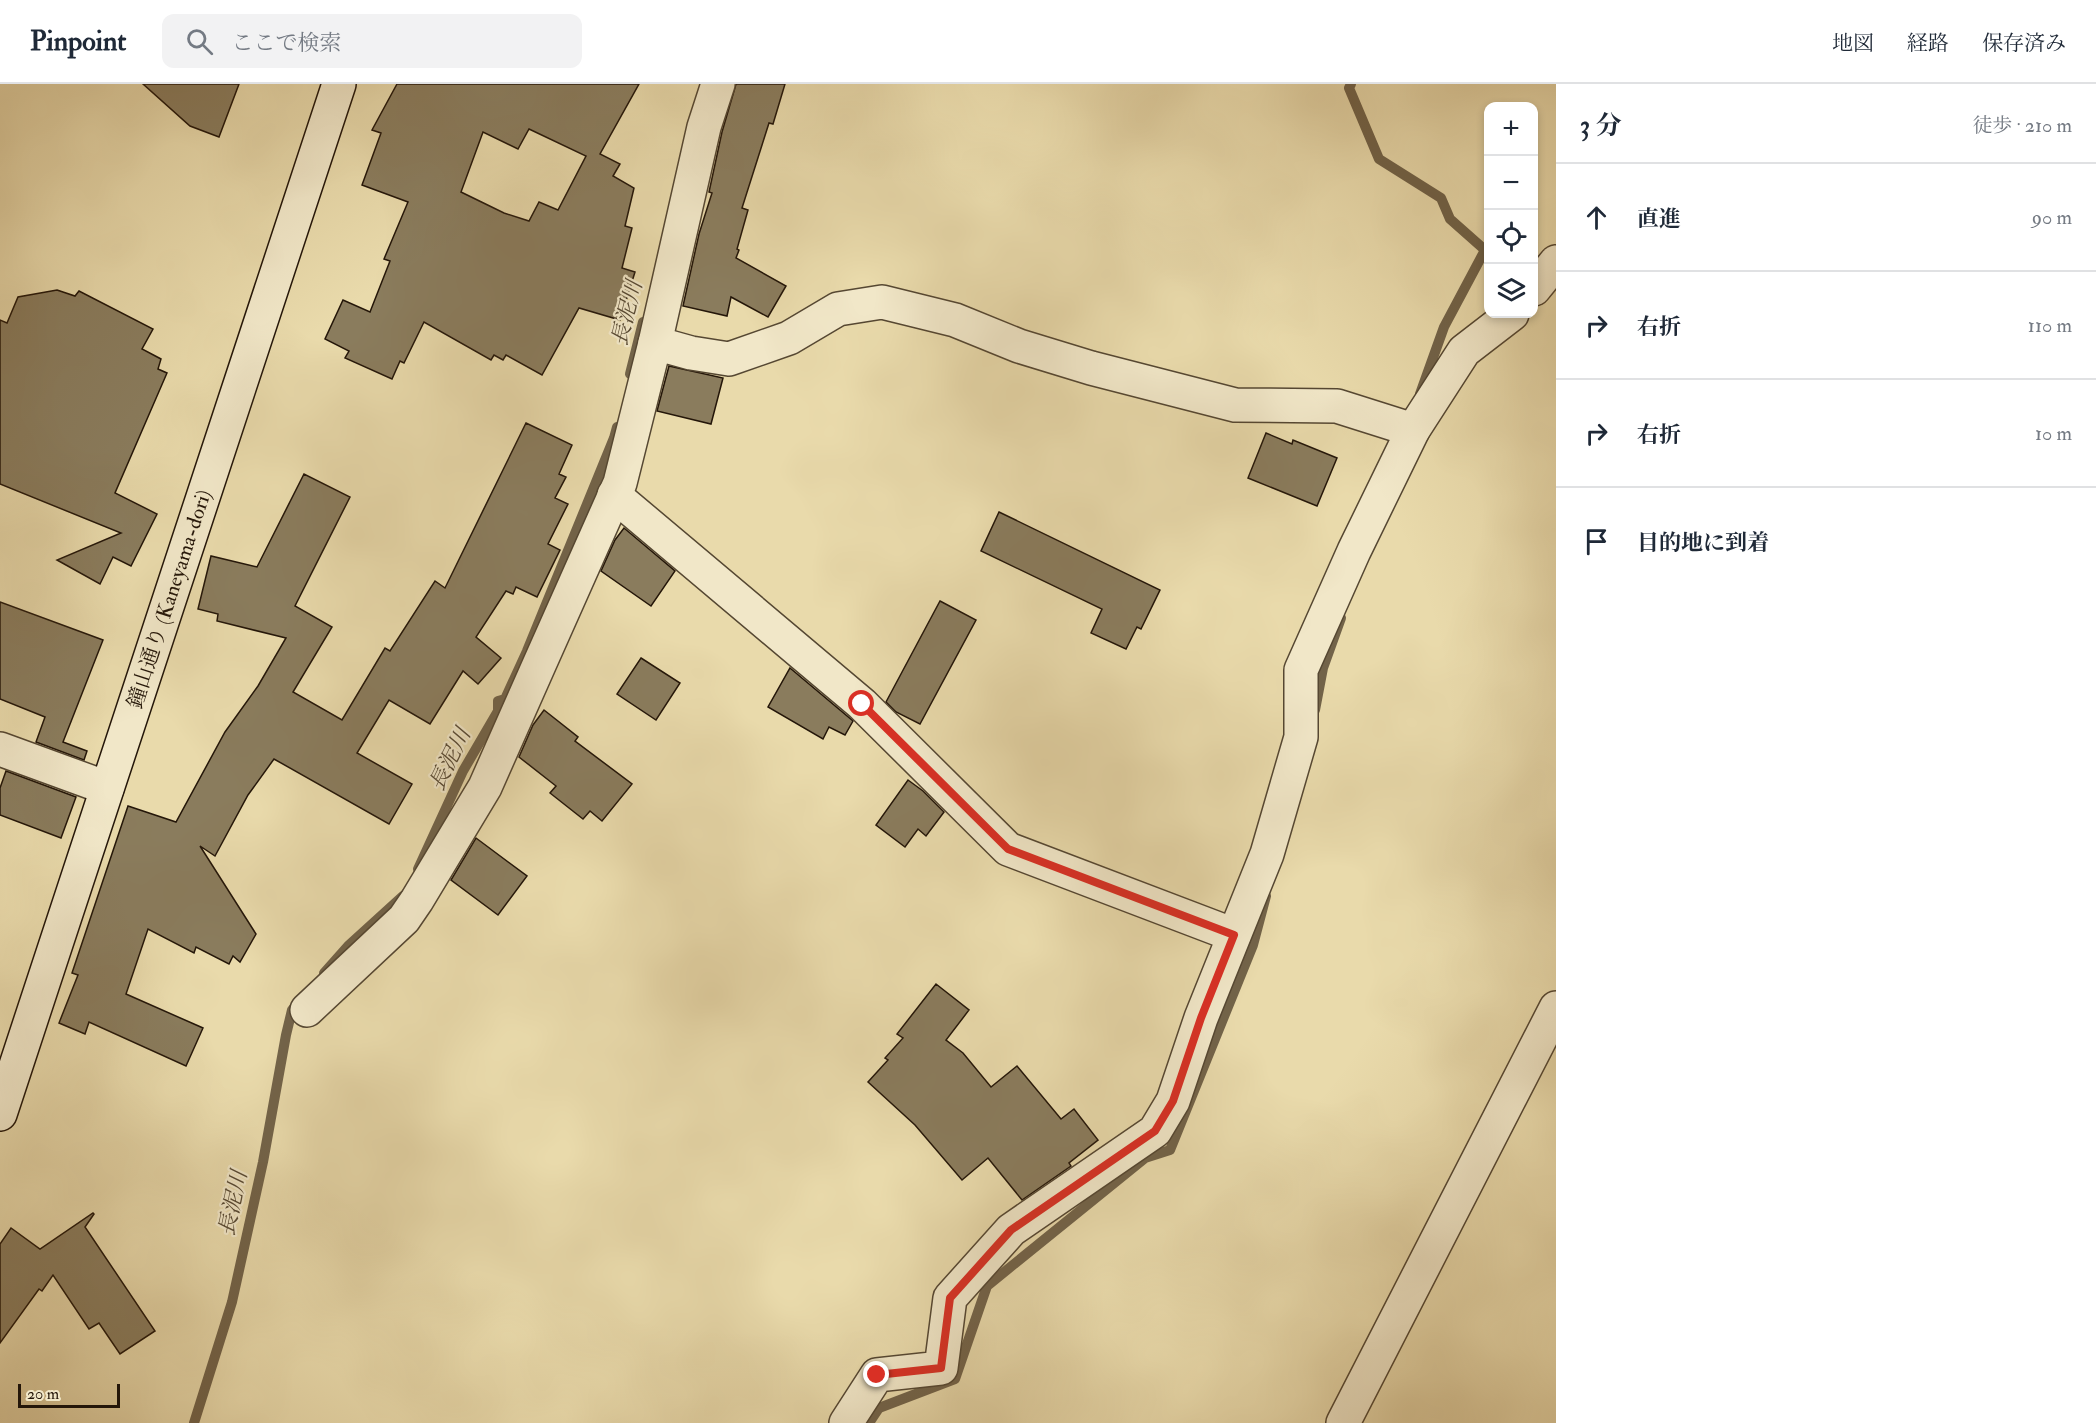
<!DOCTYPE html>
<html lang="ja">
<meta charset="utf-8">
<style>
body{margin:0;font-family:"IM FELL Double Pica","Noto Serif JP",serif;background:#f2f2f3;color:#1f2937}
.controls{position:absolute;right:18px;top:18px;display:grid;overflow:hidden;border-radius:12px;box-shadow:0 3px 9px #0003}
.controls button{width:54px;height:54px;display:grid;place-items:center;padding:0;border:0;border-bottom:2px solid #e0e1e3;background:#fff;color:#1f2937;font:30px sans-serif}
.scale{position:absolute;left:18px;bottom:15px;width:102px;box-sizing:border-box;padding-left:6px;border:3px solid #241609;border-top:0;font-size:16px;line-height:21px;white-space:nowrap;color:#241609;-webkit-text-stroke:4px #f1e7c8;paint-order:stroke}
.stop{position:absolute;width:18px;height:18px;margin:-14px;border:4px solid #d93025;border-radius:50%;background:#fff}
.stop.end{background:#d93025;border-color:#fff;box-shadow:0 2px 6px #0008}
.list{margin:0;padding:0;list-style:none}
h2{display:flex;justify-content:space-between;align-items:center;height:78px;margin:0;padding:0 24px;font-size:26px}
h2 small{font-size:20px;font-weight:400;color:#747a83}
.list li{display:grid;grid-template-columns:39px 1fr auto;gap:18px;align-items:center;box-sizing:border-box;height:108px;padding:0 24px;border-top:2px solid #e0e1e3}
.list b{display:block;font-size:22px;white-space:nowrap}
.list em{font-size:20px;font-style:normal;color:#747a83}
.icon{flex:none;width:33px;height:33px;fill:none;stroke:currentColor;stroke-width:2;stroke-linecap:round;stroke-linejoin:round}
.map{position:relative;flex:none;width:1556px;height:1339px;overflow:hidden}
header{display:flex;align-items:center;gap:36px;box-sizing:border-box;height:84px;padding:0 30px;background:#fff;border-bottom:2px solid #e0e1e3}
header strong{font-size:28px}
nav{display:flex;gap:33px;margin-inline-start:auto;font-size:21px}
.search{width:420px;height:54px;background:#f2f2f3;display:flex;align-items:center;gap:15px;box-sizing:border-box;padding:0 21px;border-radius:12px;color:#747a83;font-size:22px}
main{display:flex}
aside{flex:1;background:#fff}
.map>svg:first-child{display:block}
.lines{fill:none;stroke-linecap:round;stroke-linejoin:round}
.stream{stroke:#726349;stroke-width:10}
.building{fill:#8a7c5d;stroke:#241609;stroke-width:1.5;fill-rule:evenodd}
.street-casing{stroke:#554732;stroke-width:36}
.secondary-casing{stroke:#241609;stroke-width:36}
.street{stroke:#f1e7c8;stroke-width:33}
.secondary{stroke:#f1e7c8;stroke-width:33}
.route{stroke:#d93025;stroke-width:8}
.labels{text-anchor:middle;stroke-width:4.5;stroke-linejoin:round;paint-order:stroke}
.street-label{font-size:21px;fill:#241609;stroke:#f1e7c8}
.water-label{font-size:22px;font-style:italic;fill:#584a34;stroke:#f1e7c8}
</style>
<header>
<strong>Pinpoint</strong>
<div class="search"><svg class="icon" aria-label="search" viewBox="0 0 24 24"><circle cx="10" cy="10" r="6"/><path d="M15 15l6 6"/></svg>ここで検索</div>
<nav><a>地図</a><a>経路</a><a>保存済み</a></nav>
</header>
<main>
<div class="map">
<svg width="1556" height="1339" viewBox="0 0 1556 1339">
<rect width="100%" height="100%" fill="#e9daab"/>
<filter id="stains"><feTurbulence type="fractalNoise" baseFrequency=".00333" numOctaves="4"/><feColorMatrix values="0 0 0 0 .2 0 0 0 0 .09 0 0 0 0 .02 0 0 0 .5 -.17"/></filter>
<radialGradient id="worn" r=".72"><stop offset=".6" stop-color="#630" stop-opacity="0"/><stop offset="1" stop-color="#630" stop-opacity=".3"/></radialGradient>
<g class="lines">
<g class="stream">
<path d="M 1351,0 L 1349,4 L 1379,75 L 1441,114 L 1450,135 L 1485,166 L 1444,243 L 1420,310"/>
<path d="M 630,290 L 643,238"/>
<path d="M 1315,626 L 1323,584 L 1341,534"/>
<path d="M 418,785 L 463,687 L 498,627 L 498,617 L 505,615 L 527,567 L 614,354 L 617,343"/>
<path d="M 324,889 L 348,862 L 403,812"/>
<path d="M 194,1339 L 232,1218 L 263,1078 L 286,951 L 292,926 L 298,919"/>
<path d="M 869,1339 L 879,1324 L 955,1295 L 987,1202 L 1145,1074 L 1170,1066 L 1253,861 L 1266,812"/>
</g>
</g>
<g class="building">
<path d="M 143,0 L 239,0 L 219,53 L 190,42 Z"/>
<path d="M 397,0 L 639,0 L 600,70 L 620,80 L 613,92 L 634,104 L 625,142 L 632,144 L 622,184 L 635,188 L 620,236 L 579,224 L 542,291 L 506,271 L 503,276 L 494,271 L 491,276 L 424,238 L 404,279 L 400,277 L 392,295 L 345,274 L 349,267 L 325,255 L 343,216 L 370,228 L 390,177 L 384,175 L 408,118 L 362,101 L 381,49 L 372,46 ZM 529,45 L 586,72 L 558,126 L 539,118 L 529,137 L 504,129 L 461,108 L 483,48 L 518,65 Z"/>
<path d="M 736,0 L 785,0 L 773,40 L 769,39 L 742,124 L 748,126 L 737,165 L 739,166 L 736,174 L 786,202 L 768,233 L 731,213 L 727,232 L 683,222 L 699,150 L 712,109 L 709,108 L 722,48 Z"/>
<path d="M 57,206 L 75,212 L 79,207 L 153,245 L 142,265 L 161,275 L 158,285 L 167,289 L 115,409 L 157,430 L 131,482 L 113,473 L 100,500 L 57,476 L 121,449 L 0,400 L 0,236 L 7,239 L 18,213 Z"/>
<path d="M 669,282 L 723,294 L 711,340 L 657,327 Z"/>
<path d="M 526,339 L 572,361 L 559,390 L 566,393 L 555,414 L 568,420 L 548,460 L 560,466 L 537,513 L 516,503 L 513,510 L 506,507 L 476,553 L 501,574 L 478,600 L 463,587 L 430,640 L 389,616 L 357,669 L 412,700 L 389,740 L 274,675 L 248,711 L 215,772 L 200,762 L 256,850 L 240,878 L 233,872 L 229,880 L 196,863 L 194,869 L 148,845 L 126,910 L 203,944 L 186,982 L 89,938 L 85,950 L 59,939 L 78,891 L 72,889 L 128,722 L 176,738 L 225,648 L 258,602 L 286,554 L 217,537 L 218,530 L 198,525 L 211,472 L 257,483 L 304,390 L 350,413 L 295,522 L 332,543 L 293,608 L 342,636 L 385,564 L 390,567 L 435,497 L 445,504 Z"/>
<path d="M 1266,349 L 1292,360 L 1293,356 L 1337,374 L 1317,422 L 1248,394 Z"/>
<path d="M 999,428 L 1160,506 L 1141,545 L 1137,543 L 1126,565 L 1091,549 L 1102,525 L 981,467 Z"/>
<path d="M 624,444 L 675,487 L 651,522 L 601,487 L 615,456 Z"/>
<path d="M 940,517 L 976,536 L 920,640 L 896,628 L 886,618 Z"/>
<path d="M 0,518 L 103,556 L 63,658 L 87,667 L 84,676 L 36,658 L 45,633 L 0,615 Z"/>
<path d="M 641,574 L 680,599 L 656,636 L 617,610 Z"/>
<path d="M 790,584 L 853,637 L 845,651 L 829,643 L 823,655 L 768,623 Z"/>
<path d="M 544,626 L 578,653 L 575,657 L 632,700 L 602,737 L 590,727 L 583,735 L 550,709 L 556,702 L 519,673 L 533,641 Z"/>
<path d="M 6,687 L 76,713 L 61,754 L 0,731 L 0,704 Z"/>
<path d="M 908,696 L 923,707 L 944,728 L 926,752 L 918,745 L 905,763 L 876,741 Z"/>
<path d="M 476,754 L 527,792 L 498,831 L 451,796 Z"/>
<path d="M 936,900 L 969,926 L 946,956 L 963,969 L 991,1003 L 1017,982 L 1061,1035 L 1074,1025 L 1098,1056 L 1069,1079 L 1071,1082 L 1022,1116 L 988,1074 L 962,1096 L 915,1041 L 868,998 L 888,976 L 885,974 L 903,954 L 897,950 Z"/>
<path d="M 93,1129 L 94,1130 L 85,1143 L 155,1247 L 120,1270 L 99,1239 L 89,1245 L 53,1191 L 42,1207 L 39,1205 L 0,1259 L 0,1160 L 11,1144 L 40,1165 Z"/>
</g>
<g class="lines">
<defs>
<g id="street">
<path d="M 1534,205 L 1556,178"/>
<path d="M 655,259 L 691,269 L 729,275 L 789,254 L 838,225 L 882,218 L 955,236 L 1019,262 L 1091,284 L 1235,321 L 1337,322 L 1413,346"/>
<path d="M 614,411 L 862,620 L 1008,765 L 1234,851"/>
<path d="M 0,665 L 107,704"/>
<path d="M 307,926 L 404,835 L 417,816 L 485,703 L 539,581 L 620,399 L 655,259 L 704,43 L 718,0"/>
<path d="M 846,1339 L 877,1291 L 941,1284 L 950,1214 L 1011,1146 L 1155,1047 L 1173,1017 L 1201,934 L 1267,770 L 1301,653 L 1301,586 L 1354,467 L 1413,346 L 1464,267 L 1512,230"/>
<path d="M 1343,1339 L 1556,924"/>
</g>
<path id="secondary" d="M 0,1030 L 339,0"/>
</defs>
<use href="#street" class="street-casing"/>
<use href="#secondary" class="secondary-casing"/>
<use href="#street" class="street"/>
<use href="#secondary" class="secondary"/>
</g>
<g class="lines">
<path class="route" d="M 862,620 L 1008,765 L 1234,851 L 1201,934 L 1173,1017 L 1155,1047 L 1011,1146 L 950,1214 L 941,1284 L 877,1291"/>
</g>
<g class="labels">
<g class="street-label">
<text transform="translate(169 515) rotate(-72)" y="7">鐘山通り (Kaneyama-dori)</text>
</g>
<g class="water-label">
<text transform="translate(626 229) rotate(-76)" y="8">長泥川</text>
<text transform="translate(449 675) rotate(-64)" y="8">長泥川</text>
<text transform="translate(232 1119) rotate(-78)" y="8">長泥川</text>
</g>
</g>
<rect width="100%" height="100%" filter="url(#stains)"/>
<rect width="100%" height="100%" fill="url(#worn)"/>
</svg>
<div class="controls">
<button>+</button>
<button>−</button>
<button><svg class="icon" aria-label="locate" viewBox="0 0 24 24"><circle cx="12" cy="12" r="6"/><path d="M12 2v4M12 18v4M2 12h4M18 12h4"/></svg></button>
<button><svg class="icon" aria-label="layers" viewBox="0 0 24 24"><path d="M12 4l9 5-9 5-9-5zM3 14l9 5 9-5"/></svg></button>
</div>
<div class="scale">20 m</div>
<div class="stop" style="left:862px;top:620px"></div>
<div class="stop end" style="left:877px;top:1291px"></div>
</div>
<aside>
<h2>3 分<small>徒歩 · 210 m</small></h2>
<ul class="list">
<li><svg class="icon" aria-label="ahead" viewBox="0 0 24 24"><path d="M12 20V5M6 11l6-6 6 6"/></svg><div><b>直進</b></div><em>90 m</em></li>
<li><svg class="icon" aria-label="right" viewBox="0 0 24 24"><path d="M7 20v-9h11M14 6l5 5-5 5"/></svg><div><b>右折</b></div><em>110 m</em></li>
<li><svg class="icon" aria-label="right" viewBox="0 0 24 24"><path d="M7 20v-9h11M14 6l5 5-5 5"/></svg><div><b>右折</b></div><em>10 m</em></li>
<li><svg class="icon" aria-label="arrive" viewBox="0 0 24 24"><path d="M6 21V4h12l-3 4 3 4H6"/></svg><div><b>目的地に到着</b></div></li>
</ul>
</aside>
</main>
